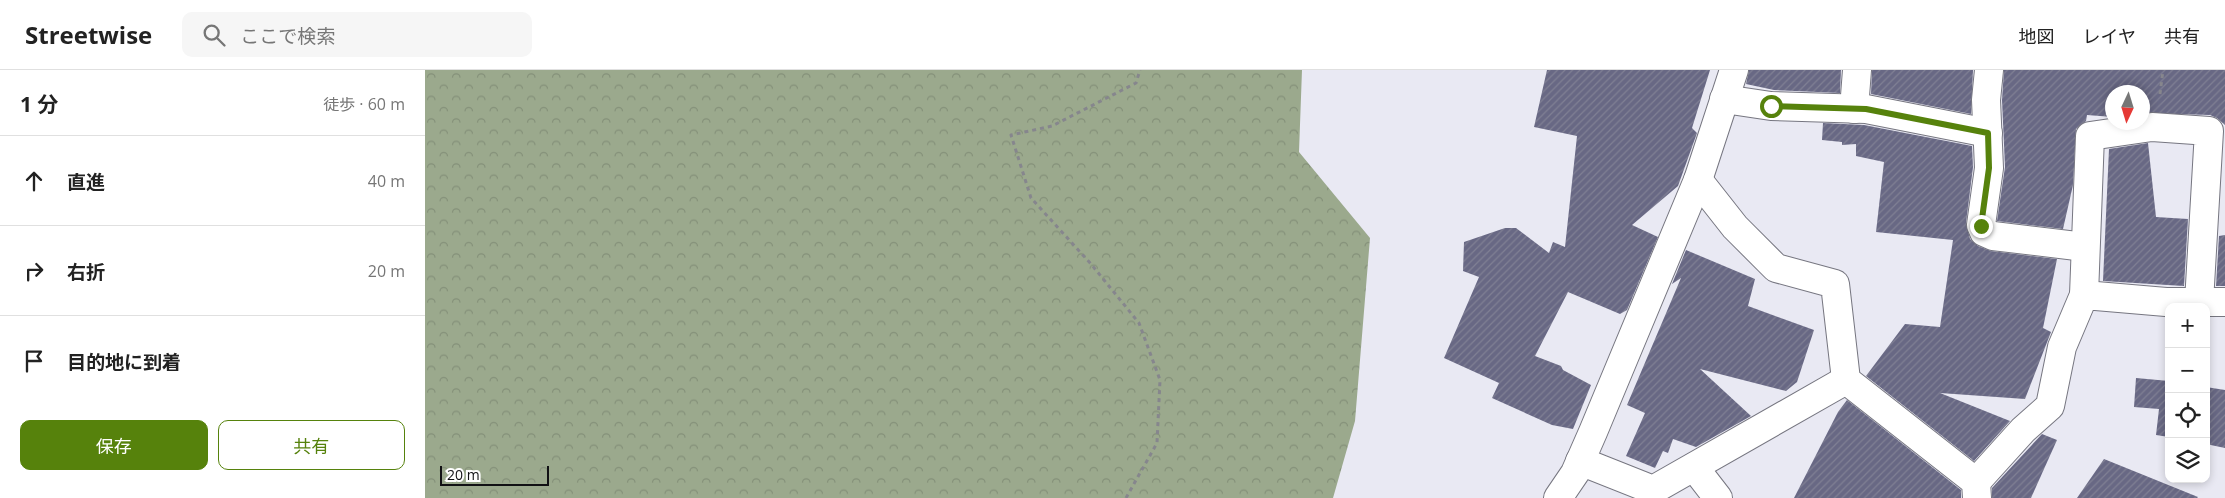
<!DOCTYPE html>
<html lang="ja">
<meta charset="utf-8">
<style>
body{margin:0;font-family:"Open Sans","Noto Sans JP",sans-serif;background:#f6f6f6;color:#222}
.controls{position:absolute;right:15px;bottom:15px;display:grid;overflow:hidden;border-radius:10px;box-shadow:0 2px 8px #0003}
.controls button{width:45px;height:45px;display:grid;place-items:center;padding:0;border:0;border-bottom:1px solid #e0e0e0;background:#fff;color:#222;font:25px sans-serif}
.compass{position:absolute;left:1680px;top:15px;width:45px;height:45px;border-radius:50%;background:#fff;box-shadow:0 2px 8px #0003;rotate:184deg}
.scale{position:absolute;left:15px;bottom:12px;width:109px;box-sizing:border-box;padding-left:5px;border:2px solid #111114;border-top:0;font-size:14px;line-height:18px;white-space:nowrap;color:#111114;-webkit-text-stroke:4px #fff;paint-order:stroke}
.stop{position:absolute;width:15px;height:15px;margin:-11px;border:4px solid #56820c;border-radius:50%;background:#fff}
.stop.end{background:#56820c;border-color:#fff;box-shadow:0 1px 5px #0008}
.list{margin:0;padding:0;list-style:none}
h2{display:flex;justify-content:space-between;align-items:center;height:65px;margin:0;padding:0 20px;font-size:21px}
h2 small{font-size:16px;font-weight:400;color:#767676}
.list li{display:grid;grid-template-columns:32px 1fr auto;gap:15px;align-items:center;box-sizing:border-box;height:90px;padding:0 20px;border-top:1px solid #e0e0e0}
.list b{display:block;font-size:19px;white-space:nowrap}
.list em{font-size:16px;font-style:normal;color:#767676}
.actions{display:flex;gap:10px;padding:15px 20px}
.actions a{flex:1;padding:11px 0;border:1px solid #56820c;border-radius:10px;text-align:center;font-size:18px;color:#56820c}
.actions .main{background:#56820c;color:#fff}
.icon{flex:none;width:28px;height:28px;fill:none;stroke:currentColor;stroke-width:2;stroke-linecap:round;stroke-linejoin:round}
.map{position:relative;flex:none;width:1800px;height:428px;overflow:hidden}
header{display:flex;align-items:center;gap:30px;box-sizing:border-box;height:70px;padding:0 25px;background:#fff;border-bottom:1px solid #e0e0e0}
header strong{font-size:24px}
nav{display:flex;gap:28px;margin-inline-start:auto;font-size:18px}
.search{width:350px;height:45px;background:#f6f6f6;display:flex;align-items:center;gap:12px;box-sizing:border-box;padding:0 18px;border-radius:10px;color:#767676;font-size:19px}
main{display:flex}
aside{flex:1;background:#fff}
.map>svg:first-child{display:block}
.forest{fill:url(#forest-crowns)}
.building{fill:url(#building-hatch)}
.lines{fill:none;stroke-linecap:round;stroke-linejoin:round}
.minor-casing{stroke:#767680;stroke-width:30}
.path{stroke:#86868d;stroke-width:3;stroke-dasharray:4 4;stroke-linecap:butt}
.minor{stroke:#fff;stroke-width:28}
.route{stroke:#56820c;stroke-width:6}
</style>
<header>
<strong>Streetwise</strong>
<div class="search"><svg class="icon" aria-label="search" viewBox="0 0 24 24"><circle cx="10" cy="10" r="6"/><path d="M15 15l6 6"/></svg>ここで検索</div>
<nav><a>地図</a><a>レイヤ</a><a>共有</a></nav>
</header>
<main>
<aside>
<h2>1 分<small>徒歩 · 60 m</small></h2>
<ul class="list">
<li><svg class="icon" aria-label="ahead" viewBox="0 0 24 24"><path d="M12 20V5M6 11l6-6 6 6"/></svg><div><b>直進</b></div><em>40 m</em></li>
<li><svg class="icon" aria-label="right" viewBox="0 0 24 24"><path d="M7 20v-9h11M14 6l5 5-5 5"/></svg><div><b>右折</b></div><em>20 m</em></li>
<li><svg class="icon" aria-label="arrive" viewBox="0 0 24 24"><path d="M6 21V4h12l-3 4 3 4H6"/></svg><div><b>目的地に到着</b></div></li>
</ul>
<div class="actions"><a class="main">保存</a><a>共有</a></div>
</aside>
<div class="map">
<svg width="1800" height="428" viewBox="0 0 1800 428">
<defs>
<pattern id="forest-crowns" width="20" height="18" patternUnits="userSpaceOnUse" patternTransform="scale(1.25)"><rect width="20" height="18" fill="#9ba98d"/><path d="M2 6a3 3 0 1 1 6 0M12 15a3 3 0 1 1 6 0" fill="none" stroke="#849079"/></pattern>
<pattern id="building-hatch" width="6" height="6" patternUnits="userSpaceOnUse" patternTransform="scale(1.25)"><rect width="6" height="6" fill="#686884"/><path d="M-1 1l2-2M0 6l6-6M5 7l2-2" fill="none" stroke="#808094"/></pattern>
</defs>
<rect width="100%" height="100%" fill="#e9e9f3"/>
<path class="forest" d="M 0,0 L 877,0 L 874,82 L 945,168 L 930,351 L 908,428 L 0,428 Z"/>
<g class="building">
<path d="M 1122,0 L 1285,0 L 1267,58 L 1272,63 L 1253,116 L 1207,155 L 1233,167 L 1202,240 L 1195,244 L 1143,222 L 1110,286 L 1136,296 L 1138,300 L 1166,315 L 1148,359 L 1127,355 L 1067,328 L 1074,313 L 1019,288 L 1054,207 L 1038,201 L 1039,172 L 1080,158 L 1091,158 L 1124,183 L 1128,172 L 1140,177 L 1152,66 L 1109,57 Z"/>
<path d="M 1324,0 L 1416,0 L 1415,23 L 1349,20 L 1321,14 Z"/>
<path d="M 1447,0 L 1548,0 L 1546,44 L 1446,24 Z"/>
<path d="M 1579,0 L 1800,0 L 1800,55 L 1792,48 L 1785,45 L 1718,43 L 1718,22 L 1688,22 L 1688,47 L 1662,45 L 1661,51 L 1651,59 L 1648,115 L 1638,159 L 1572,151 L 1580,97 L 1577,30 Z"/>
<path d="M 1398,53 L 1439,55 L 1547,76 L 1548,97 L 1541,153 L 1545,169 L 1553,176 L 1566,181 L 1632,189 L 1618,258 L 1626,262 L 1600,329 L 1515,323 L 1585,351 L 1549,391 L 1441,306 L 1480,254 L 1515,257 L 1528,170 L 1451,162 L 1459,92 L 1431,86 L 1431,74 L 1417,75 L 1417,72 L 1397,70 Z"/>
<path d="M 1723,73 L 1731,147 L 1763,149 L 1759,216 L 1678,211 L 1684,79 Z"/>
<path d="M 1800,165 L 1800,216 L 1791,216 L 1794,166 Z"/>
<path d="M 1261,180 L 1330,209 L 1323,236 L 1389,260 L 1372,312 L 1361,321 L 1275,299 L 1326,346 L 1271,377 L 1248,369 L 1243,383 L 1238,381 L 1230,398 L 1201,386 L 1220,343 L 1202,335 L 1256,208 L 1247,214 Z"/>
<path d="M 1711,308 L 1744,311 L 1744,367 L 1731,365 L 1734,339 L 1709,337 Z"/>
<path d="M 1781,317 L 1800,320 L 1800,378 L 1781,374 Z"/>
<path d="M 1422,330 L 1536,420 L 1536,428 L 1369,428 L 1413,342 Z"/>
<path d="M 1617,364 L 1632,370 L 1606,428 L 1567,428 L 1567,418 Z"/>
<path d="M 1679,389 L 1773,427 L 1772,428 L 1652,428 Z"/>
</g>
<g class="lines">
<defs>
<g id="minor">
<path d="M 1564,0 L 1561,30 L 1564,98 L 1556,155 L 1559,162 L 1568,166 L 1660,177"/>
<path d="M 1299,29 L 1346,36 L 1441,39 L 1563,63"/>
<path d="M 1429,39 L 1432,0"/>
<path d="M 1273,110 L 1310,157 L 1351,198 L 1410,214 L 1421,310 L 1551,412 L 1552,428"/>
<path d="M 1659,225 L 1665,66 L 1727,57 L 1784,61 L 1774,232"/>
<path d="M 1155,391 L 1228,420 L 1421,310"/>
<path d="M 1269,397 L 1293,428"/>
<path d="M 1551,412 L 1598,360 L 1625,336 L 1637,277 L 1659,225 L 1741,232 L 1800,232"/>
<path d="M 1133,428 L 1150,403 L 1168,362 L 1273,110 L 1309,0"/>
</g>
</defs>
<use href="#minor" class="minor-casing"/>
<g class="path">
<path d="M 1735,24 L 1738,0"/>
<path d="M 701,428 L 732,373 L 735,310 L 714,253 L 666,194 L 606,128 L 586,65 L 627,56 L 711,13 L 715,0"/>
</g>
<use href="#minor" class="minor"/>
</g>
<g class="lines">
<path class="route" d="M 1346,36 L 1441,39 L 1563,63 L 1564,98 L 1556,156"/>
</g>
</svg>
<div class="controls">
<button>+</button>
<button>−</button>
<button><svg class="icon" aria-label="locate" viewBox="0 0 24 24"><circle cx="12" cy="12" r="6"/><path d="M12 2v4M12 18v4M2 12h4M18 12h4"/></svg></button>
<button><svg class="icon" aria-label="layers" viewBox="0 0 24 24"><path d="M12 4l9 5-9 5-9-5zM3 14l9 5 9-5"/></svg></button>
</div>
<svg class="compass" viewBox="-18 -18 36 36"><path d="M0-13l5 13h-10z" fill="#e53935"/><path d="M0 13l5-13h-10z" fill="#767676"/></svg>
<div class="scale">20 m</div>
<div class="stop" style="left:1346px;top:36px"></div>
<div class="stop end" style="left:1556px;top:156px"></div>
</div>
</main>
